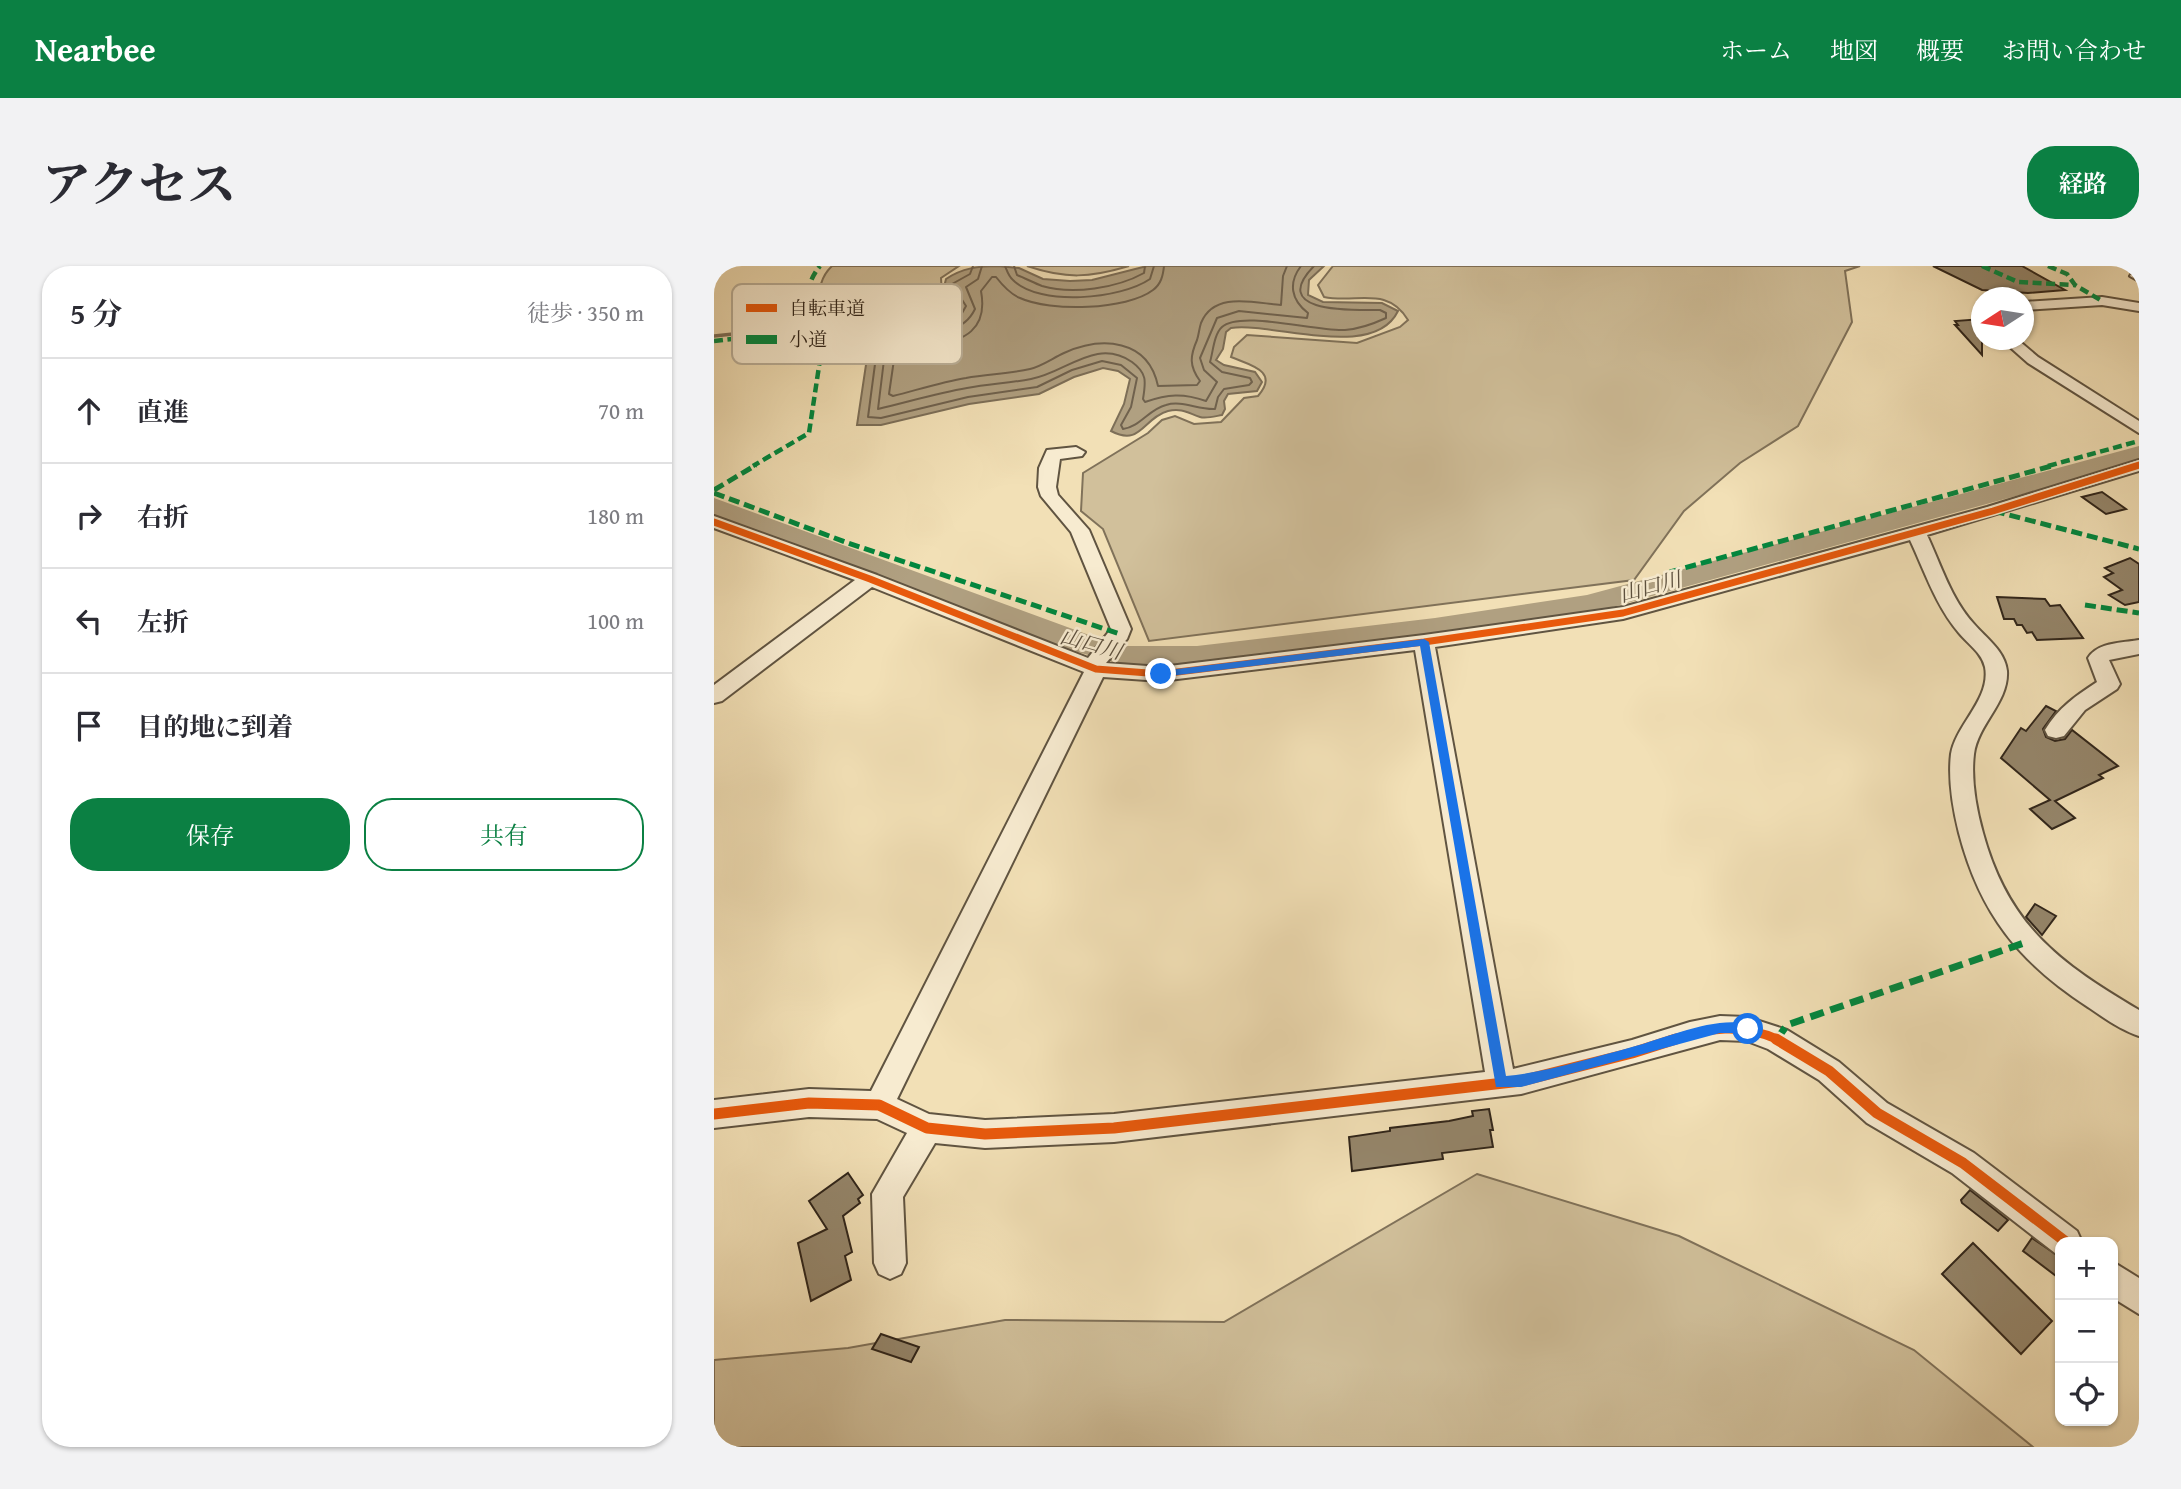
<!DOCTYPE html>
<html lang="ja">
<meta charset="utf-8">
<style>
body{margin:0;font-family:"Gentium Book Plus","Noto Serif JP",serif;background:#f2f2f3;color:#2b2b33}
.controls{position:absolute;right:21px;bottom:21px;display:grid;overflow:hidden;border-radius:14px;box-shadow:0 2px 5px #0004}
.controls button{width:63px;height:63px;display:grid;place-items:center;padding:0;border:0;border-bottom:2px solid #e1e1e2;background:#fff;color:#2b2b33;font:35px sans-serif}
.compass{position:absolute;left:1257px;top:21px;width:63px;height:63px;border-radius:50%;background:#fff;box-shadow:0 2px 5px #0004;rotate:258deg}
.stop{position:absolute;width:21px;height:21px;margin:-16px;border:5px solid #1a73e8;border-radius:50%;background:#fff}
.stop.end{background:#1a73e8;border-color:#fff;box-shadow:0 2px 7px #0008}
.list{margin:0;padding:0;list-style:none}
h2{display:flex;justify-content:space-between;align-items:center;height:91px;margin:0;padding:0 28px;font-size:30px}
h2 small{font-size:23px;font-weight:400;color:#7c7c81}
.list li{display:grid;grid-template-columns:46px 1fr auto;gap:21px;align-items:center;box-sizing:border-box;height:105px;padding:0 28px;border-top:2px solid #e1e1e2}
.list b{display:block;font-size:26px;white-space:nowrap}
.list em{font-size:23px;font-style:normal;color:#7c7c81}
.actions{display:flex;gap:14px;padding:21px 28px}
.actions a{flex:1;padding:16px 0;border:2px solid #0b8043;border-radius:28px;text-align:center;font-size:24px;color:#0b8043}
.actions .main{background:#0b8043;color:#fff}
.icon{flex:none;width:38px;height:38px;fill:none;stroke:currentColor;stroke-width:2;stroke-linecap:round;stroke-linejoin:round}
.map{position:relative;flex:none;width:1425px;height:1181px;overflow:hidden;border-radius:28px}
header{display:flex;align-items:center;gap:42px;box-sizing:border-box;height:98px;padding:0 35px;background:#0b8043;color:#fff}
header strong{font-size:33px}
nav{display:flex;gap:38px;margin-inline-start:auto;font-size:24px}
.intro{display:flex;align-items:center;justify-content:space-between;box-sizing:border-box;height:168px;padding:0 42px}
h1{margin:0;font-size:49px}
.button{padding:18px 32px;border-radius:28px;background:#0b8043;color:#fff;font-size:24px;font-weight:700}
main{display:flex;gap:42px;padding:0 42px}
aside{flex:1;background:#fff;border-radius:28px;box-shadow:0 2px 5px #0004}
.map>svg:first-child{display:block}
.green{fill:#d1c09b;stroke:#80725a;stroke-width:2}
.water{fill:#b0a081;stroke:#7d6f58;stroke-width:2}
.lines{fill:none;stroke-linecap:round;stroke-linejoin:round}
.shore{stroke:#70624e;stroke-width:2}
.stream{stroke:#7d6f58;stroke-width:3.5}
.river{fill:#b0a081;fill-rule:evenodd}
.building{fill:#95866b;stroke:#30251a;stroke-width:2}
.minor-casing{stroke:#605441;stroke-width:4}
.minor{fill:#f7ebd0;fill-rule:evenodd}
.quiet-far2{stroke:#00873e;stroke-width:4.5;stroke-dasharray:9 4.5;stroke-linecap:butt}
.quiet-far1{stroke:#00873e;stroke-width:5;stroke-dasharray:11 5;stroke-linecap:butt}
.quiet{stroke:#00873e;stroke-width:7;stroke-dasharray:14 7;stroke-linecap:butt}
.cycleway-far3-casing{stroke:#f7ebd0;stroke-width:8}
.cycleway-far2-casing{stroke:#f7ebd0;stroke-width:10}
.cycleway-far1-casing{stroke:#f7ebd0;stroke-width:13}
.cycleway-casing{stroke:#f7ebd0;stroke-width:16}
.cycleway-far3{stroke:#e8590c;stroke-width:5}
.cycleway-far2{stroke:#e8590c;stroke-width:7}
.cycleway-far1{stroke:#e8590c;stroke-width:9}
.cycleway{stroke:#e8590c;stroke-width:11}
.route{fill:#1a73e8}
.labels{text-anchor:middle;stroke-width:5;stroke-linejoin:round;paint-order:stroke}
.far-water-label{font-size:21px;font-style:italic;fill:#5d503e;stroke:#f7ebd0}
.key{fill:#f7ebd0;stroke:#bbb099;stroke-width:2}
.key-label{font-size:19px;fill:#30251a}
</style>
<header>
<strong>Nearbee</strong>
<nav><a>ホーム</a><a>地図</a><a>概要</a><a>お問い合わせ</a></nav>
</header>
<div class="intro"><h1>アクセス</h1><a class="button">経路</a></div>
<main>
<aside>
<h2>5 分<small>徒歩 · 350 m</small></h2>
<ul class="list">
<li><svg class="icon" aria-label="ahead" viewBox="0 0 24 24"><path d="M12 20V5M6 11l6-6 6 6"/></svg><div><b>直進</b></div><em>70 m</em></li>
<li><svg class="icon" aria-label="right" viewBox="0 0 24 24"><path d="M7 20v-9h11M14 6l5 5-5 5"/></svg><div><b>右折</b></div><em>180 m</em></li>
<li><svg class="icon" aria-label="left" viewBox="0 0 24 24"><path d="M17 20v-9H6M10 6l-5 5 5 5"/></svg><div><b>左折</b></div><em>100 m</em></li>
<li><svg class="icon" aria-label="arrive" viewBox="0 0 24 24"><path d="M6 21V4h12l-3 4 3 4H6"/></svg><div><b>目的地に到着</b></div></li>
</ul>
<div class="actions"><a class="main">保存</a><a>共有</a></div>
</aside>
<div class="map">
<svg width="1425" height="1181" viewBox="0 0 1425 1181">
<rect width="100%" height="100%" fill="#f2e0b6"/>
<filter id="stains"><feTurbulence type="fractalNoise" baseFrequency=".00286" numOctaves="4"/><feColorMatrix values="0 0 0 0 .2 0 0 0 0 .09 0 0 0 0 .02 0 0 0 .5 -.17"/></filter>
<radialGradient id="worn" r=".72"><stop offset=".6" stop-color="#630" stop-opacity="0"/><stop offset="1" stop-color="#630" stop-opacity=".3"/></radialGradient>
<g class="green">
<path d="M 118,0 L 245,0 L 227,12 L 228,28 L 233,35 L 231,43 C 210,50 188,41 166,42 C 144,43 125,60 103,49 C 106,30 103,14 118,0 Z"/>
<path d="M 313,0 L 415,0 C 375,12 352,13 313,0 Z"/>
<path d="M 619,0 L 1146,0 L 1131,5 L 1138,56 L 1084,160 L 1026,197 L 970,245 L 920,314 L 435,375 L 389,263 L 367,245 L 369,207 L 434,167 L 448,154 L 461,150 L 480,158 L 507,156 L 530,132 L 544,130 C 566,105 536,99 517,91 L 520,81 L 533,69 L 643,77 L 686,61 L 694,54 C 673,19 642,38 610,31 L 604,19 Z"/>
<path d="M 763,908 L 965,970 L 1200,1084 L 1319,1181 L 0,1181 L 0,1094 L 134,1082 L 291,1054 L 510,1056 Z"/>
</g>
<path class="water" d="M 284,0 L 305,2 L 329,13 L 356,15 L 378,14 L 433,0 L 610,0 L 595,14 L 594,29 L 609,36 L 668,37 L 684,45 C 660,95 560,56 517,62 L 512,66 L 509,83 L 502,94 L 510,99 L 541,106 L 548,116 L 543,125 L 514,128 L 510,135 L 511,143 L 508,149 C 502,150 492,153 486,151 C 474,147 468,142 454,145 C 429,152 427,181 397,165 L 410,138 L 416,113 L 404,105 L 389,102 L 360,111 L 325,128 L 255,138 L 167,159 L 143,159 L 160,45 C 185,44 225,59 245,42 L 230,21 L 232,13 C 248,2 265,0 284,0 Z"/>
<g class="lines">
<g class="shore">
<path d="M 259,0 L 256,8 L 238,18 L 252,40 L 247,49 L 227,56 L 167,53 L 154,151 L 167,152 L 254,131 L 323,121 L 358,104 L 388,95 L 407,99 L 423,112 L 417,141 L 407,159 L 409,163 C 426,161 435,143 452,139 C 468,134 484,144 501,143 L 504,131 L 510,123 L 535,119 L 538,116 L 536,112 L 508,106 L 496,96 C 499,86 500,68 508,61 C 527,44 603,66 631,64 C 645,63 659,58 672,52 L 672,47 L 666,44 C 640,44 553,48 600,0"/>
<path d="M 268,0 L 264,13 L 252,21 L 261,43 C 244,78 205,58 174,61 L 164,143 C 194,136 223,127 253,122 C 275,118 296,117 317,113 C 352,107 382,71 418,96 C 433,107 432,115 429,133 L 431,136 C 454,128 469,127 492,135 L 503,116 L 490,104 L 486,92 L 503,52 L 525,45 L 593,52 L 594,47 C 577,34 574,17 587,0"/>
<path d="M 291,0 C 293,5 295,11 299,14 C 326,41 407,33 436,13 L 440,0"/>
<path d="M 300,0 L 303,9 C 311,12 320,17 328,20 C 359,29 403,22 430,7 L 431,0"/>
<path d="M 450,0 C 449,10 447,18 439,24 C 413,44 336,46 306,32 C 296,28 289,20 282,11 L 278,11 L 267,25 C 274,62 251,78 216,76 C 205,75 194,72 183,73 L 175,128 L 179,130 C 203,124 228,116 252,112 C 273,108 295,108 316,103 C 328,100 339,92 350,87 C 388,70 434,73 444,120 L 483,119 L 486,115 C 475,100 476,90 483,74 C 485,68 485,63 487,57 C 500,25 540,37 567,39 L 569,10 L 573,0"/>
</g>
<path class="stream" d="M 0,70 L 106,59 L 165,47"/>
<path class="river" d="M 1425,180 L 1425,196 L 873,348 L 721,372 L 483,400 L 413,400 L 353,383 L 0,249 L 0,232 L 375,369 L 413,380 L 483,380 L 721,352 L 873,329 Z"/>
</g>
<g class="building">
<path d="M 1219,0 L 1308,0 L 1351,24 L 1314,27 L 1268,24 Z"/>
<path d="M 1268,53 L 1268,89 L 1241,59 L 1244,59 L 1241,55 Z"/>
<path d="M 1388,226 L 1412,243 L 1392,248 L 1368,231 Z"/>
<path d="M 1416,292 L 1425,298 L 1425,336 L 1411,339 L 1395,329 L 1408,324 L 1390,311 L 1399,307 L 1391,302 Z"/>
<path d="M 1283,331 L 1331,333 L 1336,340 L 1346,339 L 1369,372 L 1323,374 L 1318,366 L 1313,367 L 1308,359 L 1303,359 L 1300,353 L 1290,353 Z"/>
<path d="M 1332,440 L 1342,445 L 1329,463 L 1332,471 L 1341,475 L 1351,473 L 1358,464 L 1404,500 L 1385,509 L 1389,512 L 1341,535 L 1361,552 L 1338,563 L 1316,543 L 1336,534 L 1287,492 L 1307,462 L 1312,465 Z"/>
<path d="M 1321,638 L 1342,650 L 1328,669 L 1312,651 Z"/>
<path d="M 775,843 L 779,864 L 776,864 L 779,881 L 728,887 L 729,893 L 638,905 L 635,871 L 676,865 L 676,862 L 735,855 L 759,850 L 758,845 Z"/>
<path d="M 134,907 L 149,929 L 144,933 L 146,937 L 129,950 L 138,986 L 131,990 L 137,1014 L 97,1035 L 84,977 L 113,963 L 95,935 Z"/>
<path d="M 1256,924 L 1294,954 L 1284,965 L 1248,937 L 1247,934 Z"/>
<path d="M 1318,972 L 1346,991 L 1346,1013 L 1309,985 Z"/>
<path d="M 1259,977 L 1338,1055 L 1307,1088 L 1228,1008 Z"/>
<path d="M 167,1068 L 205,1081 L 197,1096 L 158,1083 Z"/>
</g>
<g class="lines">
<defs>
<g id="minor">
<path d="M 1425,6 L 1425,15 L 1416,10 L 1418,7 Z"/>
<path d="M 1388,31 L 1425,37 L 1425,45 L 1388,39 L 1310,44 L 1310,36 Z"/>
<path d="M 1288,74 L 1304,74 L 1324,91 L 1425,155 L 1425,167 L 1314,97 Z"/>
<path d="M 362,181 L 371,186 L 368,190 L 346,193 L 342,221 L 344,229 L 375,264 L 417,363 L 413,373 L 392,397 L 447,401 L 710,369 L 909,341 L 1273,241 L 1425,194 L 1425,205 L 1213,269 C 1227,299 1237,333 1260,358 C 1272,372 1291,385 1293,405 C 1295,436 1264,458 1260,488 C 1257,513 1262,542 1269,567 C 1294,659 1345,697 1425,744 L 1425,770 C 1407,764 1390,752 1374,741 C 1305,696 1266,648 1245,567 C 1239,543 1234,514 1237,488 C 1242,458 1277,433 1271,401 C 1268,387 1254,378 1245,367 C 1222,340 1211,306 1196,274 L 909,353 L 721,381 L 799,803 L 918,774 L 976,756 L 1006,750 L 1033,751 L 1073,764 L 1125,796 L 1173,837 L 1260,887 L 1363,965 L 1368,976 L 1346,976 L 1346,989 L 1341,987 L 1238,907 L 1153,857 L 1105,814 L 1054,783 L 1033,775 L 1006,774 L 807,828 L 400,876 L 271,882 L 221,877 L 189,931 L 192,997 L 187,1008 L 176,1013 L 165,1008 L 160,997 L 158,928 L 193,867 L 163,853 L 95,851 L 0,862 L 0,834 L 95,823 L 157,825 L 370,406 L 158,321 L 8,435 L 0,437 L 0,419 L 141,314 L 0,262 L 0,250 L 163,309 L 374,392 L 397,363 L 357,266 L 327,230 L 324,221 L 325,202 L 333,184 ZM 701,384 L 771,806 L 400,848 L 271,854 L 215,848 L 183,833 L 389,411 L 447,415 Z"/>
<path d="M 1425,374 L 1425,388 L 1395,394 L 1406,418 L 1403,423 L 1371,444 L 1350,470 L 1342,472 L 1334,470 L 1331,464 C 1344,442 1363,429 1383,416 L 1374,392 C 1384,376 1408,377 1425,374 Z"/>
<path d="M 1399,996 L 1425,1012 L 1425,1048 L 1399,1032 Z"/>
</g>
</defs>
<use href="#minor" class="minor-casing"/>
<use href="#minor" class="minor"/>
<g class="quiet-far2">
<path d="M 1268,0 L 1304,16 L 1361,19"/>
<path d="M 1334,0 L 1353,8 L 1361,19 L 1388,35"/>
<path d="M 97,64 L 99,56 L 93,51 C 91,33 94,14 106,0"/>
<path d="M 0,75 L 97,64 L 110,67 L 95,167 L 39,200"/>
<path d="M 1334,200 L 1425,175"/>
</g>
<g class="quiet-far1">
<path d="M 0,224 L 42,199"/>
<path d="M 0,227 L 134,277 L 406,368"/>
<path d="M 1280,245 L 1425,283"/>
<path d="M 956,306 L 1341,199"/>
<path d="M 1371,339 L 1425,347"/>
</g>
<path class="quiet" d="M 1063,773 L 1073,759 L 1310,677"/>
<defs>
<path id="cycleway-far3" d="M 1421,200 L 1425,199"/>
<path id="cycleway-far2" d="M 0,256 L 156,313 L 382,403 L 447,408 L 710,376 L 909,347 L 1279,245 L 1425,199"/>
<path id="cycleway-far1" d="M 956,774 C 994,762 1028,757 1065,774"/>
<g id="cycleway">
<path d="M 1062,773 L 1115,805 L 1163,847 L 1249,897 L 1352,976"/>
<path d="M 0,848 L 95,837 L 165,839 L 213,862 L 271,868 L 400,862 L 807,815 L 918,787 L 962,773"/>
</g>
</defs>
<use href="#cycleway-far3" class="cycleway-far3-casing"/>
<use href="#cycleway-far2" class="cycleway-far2-casing"/>
<use href="#cycleway-far1" class="cycleway-far1-casing"/>
<use href="#cycleway" class="cycleway-casing"/>
<use href="#cycleway-far3" class="cycleway-far3"/>
<use href="#cycleway-far2" class="cycleway-far2"/>
<use href="#cycleway-far1" class="cycleway-far1"/>
<use href="#cycleway" class="cycleway"/>
</g>
<path class="route" d="M 710,373 L 715,376 L 792,810 C 834,806 878,792 918,781 C 952,772 1004,748 1038,759 L 1038,767 L 1006,767 L 807,821 L 782,821 L 706,380 L 447,411 L 443,408 L 447,405 Z"/>
<g class="labels">
<g class="far-water-label">
<text transform="translate(936 321) rotate(-15)" y="7">山口川</text>
<text transform="translate(377 378) rotate(16)" y="7">山口川</text>
</g>
</g>
<rect x="18" y="18" width="230" height="80" rx="10" class="key"/>
<rect x="32" y="38" width="31" height="8" fill="#e8590c"/>
<rect x="32" y="69" width="31" height="9" fill="#00873e"/>
<g class="key-label">
<text x="75" y="49">自転車道</text>
<text x="75" y="80">小道</text>
</g>
<rect width="100%" height="100%" filter="url(#stains)"/>
<rect width="100%" height="100%" fill="url(#worn)"/>
</svg>
<div class="controls">
<button>+</button>
<button>−</button>
<button><svg class="icon" aria-label="locate" viewBox="0 0 24 24"><circle cx="12" cy="12" r="6"/><path d="M12 2v4M12 18v4M2 12h4M18 12h4"/></svg></button>
</div>
<svg class="compass" viewBox="-18 -18 36 36"><path d="M0-13l5 13h-10z" fill="#e53935"/><path d="M0 13l5-13h-10z" fill="#7c7c81"/></svg>
<div class="stop" style="left:1034px;top:763px"></div>
<div class="stop end" style="left:447px;top:408px"></div>
</div>
</main>
